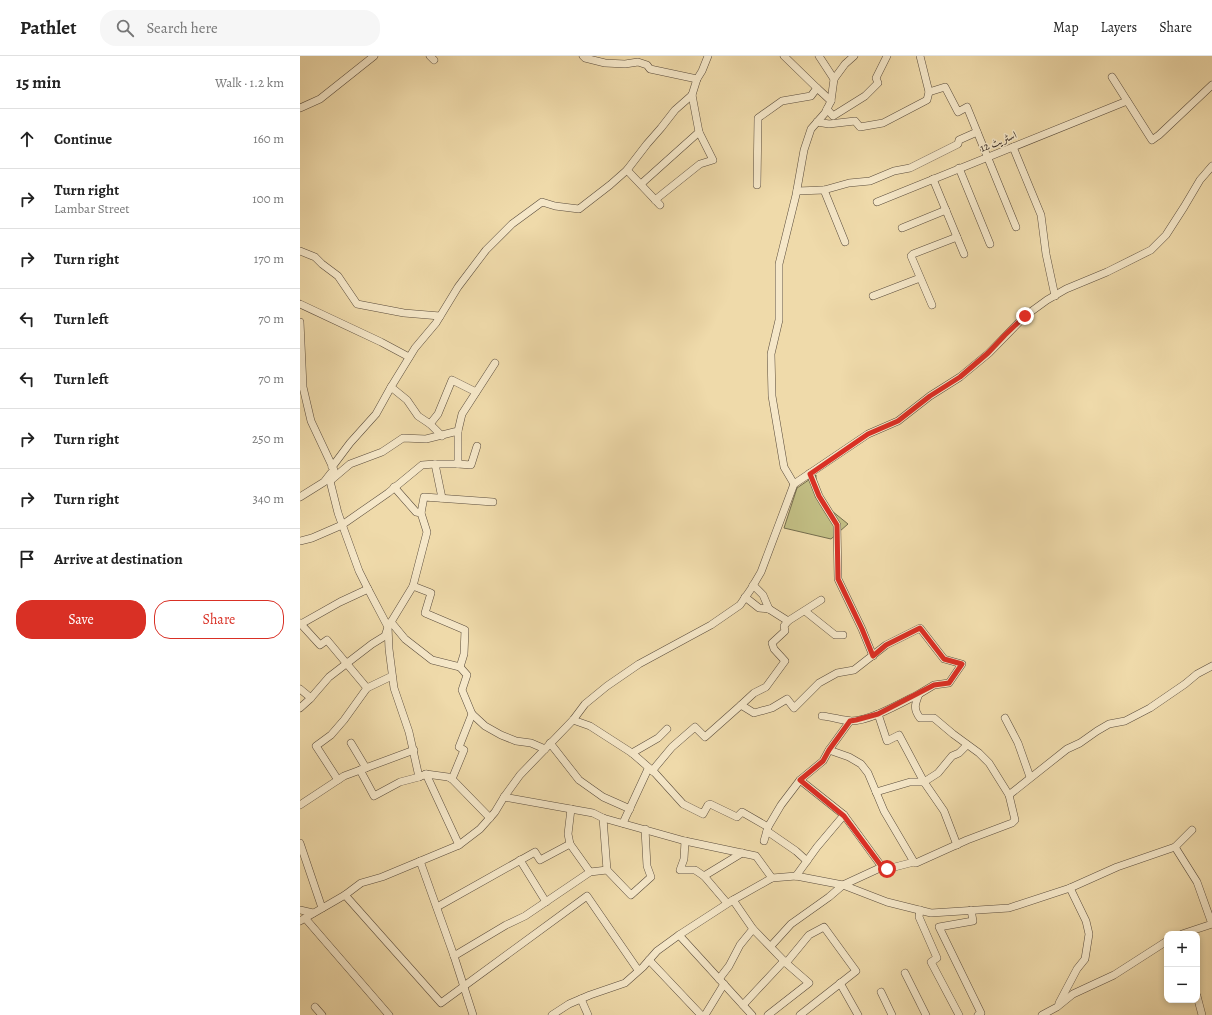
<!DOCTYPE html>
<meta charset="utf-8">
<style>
body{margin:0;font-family:Alegreya,Amiri,serif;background:#f6f6f6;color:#222}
.controls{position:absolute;right:12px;bottom:12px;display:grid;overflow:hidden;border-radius:8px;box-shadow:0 2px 6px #0003}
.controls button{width:36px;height:36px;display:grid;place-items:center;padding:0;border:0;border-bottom:1px solid #e0e0e0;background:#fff;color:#222;font:20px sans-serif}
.stop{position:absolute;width:12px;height:12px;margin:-9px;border:3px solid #d93025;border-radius:50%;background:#fff}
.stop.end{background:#d93025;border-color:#fff;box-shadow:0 1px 4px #0008}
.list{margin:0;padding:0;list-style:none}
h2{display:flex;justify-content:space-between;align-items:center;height:52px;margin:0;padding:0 16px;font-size:17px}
h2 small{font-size:13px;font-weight:400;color:#767676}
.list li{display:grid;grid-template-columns:26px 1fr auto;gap:12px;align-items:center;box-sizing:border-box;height:60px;padding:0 16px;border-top:1px solid #e0e0e0}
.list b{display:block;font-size:15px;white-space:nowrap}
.list p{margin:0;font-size:13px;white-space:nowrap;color:#767676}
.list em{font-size:13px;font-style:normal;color:#767676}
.actions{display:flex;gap:8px;padding:12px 16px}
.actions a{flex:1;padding:9px 0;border:1px solid #d93025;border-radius:16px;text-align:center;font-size:14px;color:#d93025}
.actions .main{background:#d93025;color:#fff}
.icon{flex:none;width:22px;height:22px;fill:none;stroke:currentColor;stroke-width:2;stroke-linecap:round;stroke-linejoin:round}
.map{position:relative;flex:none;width:912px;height:959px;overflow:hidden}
header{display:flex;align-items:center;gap:24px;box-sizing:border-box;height:56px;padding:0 20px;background:#fff;border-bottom:1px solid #e0e0e0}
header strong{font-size:19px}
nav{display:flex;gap:22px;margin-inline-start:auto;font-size:14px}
.search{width:280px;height:36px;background:#f6f6f6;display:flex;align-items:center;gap:10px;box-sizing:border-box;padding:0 14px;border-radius:16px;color:#767676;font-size:15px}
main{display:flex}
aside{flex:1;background:#fff}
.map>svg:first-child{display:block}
.green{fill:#c1bd83;stroke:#746d4d}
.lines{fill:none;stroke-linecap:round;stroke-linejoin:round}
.minor-casing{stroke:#5a4c3c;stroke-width:8}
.minor{stroke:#f5e7c8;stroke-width:7}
.route{stroke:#d93025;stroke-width:5}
.labels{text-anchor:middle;stroke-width:3;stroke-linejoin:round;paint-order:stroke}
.street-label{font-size:11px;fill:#281d17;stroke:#f5e7c8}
</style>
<header>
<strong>Pathlet</strong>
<div class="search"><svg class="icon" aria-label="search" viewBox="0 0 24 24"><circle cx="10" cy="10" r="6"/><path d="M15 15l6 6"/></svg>Search here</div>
<nav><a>Map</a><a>Layers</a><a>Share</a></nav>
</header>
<main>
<aside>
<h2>15 min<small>Walk · 1.2 km</small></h2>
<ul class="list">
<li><svg class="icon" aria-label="ahead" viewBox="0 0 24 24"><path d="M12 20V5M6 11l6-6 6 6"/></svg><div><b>Continue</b></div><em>160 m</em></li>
<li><svg class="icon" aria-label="right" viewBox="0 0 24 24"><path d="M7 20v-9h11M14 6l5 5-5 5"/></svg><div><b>Turn right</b><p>Lambar Street</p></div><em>100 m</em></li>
<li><svg class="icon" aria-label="right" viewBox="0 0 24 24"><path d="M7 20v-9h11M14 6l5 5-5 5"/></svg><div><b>Turn right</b></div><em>170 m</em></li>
<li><svg class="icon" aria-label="left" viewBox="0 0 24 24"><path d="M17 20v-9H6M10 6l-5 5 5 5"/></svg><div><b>Turn left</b></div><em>70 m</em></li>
<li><svg class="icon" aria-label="left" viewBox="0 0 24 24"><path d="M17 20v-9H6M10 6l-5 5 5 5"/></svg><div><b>Turn left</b></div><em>70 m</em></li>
<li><svg class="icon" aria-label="right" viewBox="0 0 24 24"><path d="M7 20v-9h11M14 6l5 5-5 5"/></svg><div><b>Turn right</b></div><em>250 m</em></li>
<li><svg class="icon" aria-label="right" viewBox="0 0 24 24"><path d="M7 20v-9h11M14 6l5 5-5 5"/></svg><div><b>Turn right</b></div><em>340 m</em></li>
<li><svg class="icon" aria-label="arrive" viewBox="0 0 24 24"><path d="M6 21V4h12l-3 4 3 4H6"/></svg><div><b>Arrive at destination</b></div></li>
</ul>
<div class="actions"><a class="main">Save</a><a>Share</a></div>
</aside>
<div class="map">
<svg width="912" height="959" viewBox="0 0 912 959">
<rect width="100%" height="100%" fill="#efdaaa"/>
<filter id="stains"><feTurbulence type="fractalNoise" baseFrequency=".005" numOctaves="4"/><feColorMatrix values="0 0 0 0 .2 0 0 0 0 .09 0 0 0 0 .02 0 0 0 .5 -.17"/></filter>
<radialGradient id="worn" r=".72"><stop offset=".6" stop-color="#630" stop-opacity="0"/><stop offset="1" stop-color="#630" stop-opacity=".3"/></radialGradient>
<path class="green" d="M 516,419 L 516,442 L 548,468 L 531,483 L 484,472 L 497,432 Z"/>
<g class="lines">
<defs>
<g id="minor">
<path d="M 130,0 L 134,4"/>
<path d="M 283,0 L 285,2 L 305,7 L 325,8 L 338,6 L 347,9 L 350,13 L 397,23"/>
<path d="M 484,0 L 517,32"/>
<path d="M 519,0 L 534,23"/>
<path d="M 620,0 L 629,36 L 645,31 L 658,56 L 667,51 L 716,171"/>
<path d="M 812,21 L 852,84 L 859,79 L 912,29"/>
<path d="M 0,52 L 20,43 L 74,0"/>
<path d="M 527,53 L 533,60 L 565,40 L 578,27 L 576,22 L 587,0"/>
<path d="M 517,66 L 529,68 L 555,65 L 560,71 L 583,67 L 627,44 L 629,36"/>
<path d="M 713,91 L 741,159 L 746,198 L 755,240"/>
<path d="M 659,112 L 690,188"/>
<path d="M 327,114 L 360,149"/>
<path d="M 633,123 L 664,198"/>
<path d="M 341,128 L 399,76 L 392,39"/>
<path d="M 457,129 L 458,62 L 482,45 L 511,40 L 517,32 L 531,45"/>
<path d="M 524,134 L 545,186"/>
<path d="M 497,135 L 524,134 L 549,127 L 570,125 L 594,115 L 610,112 L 658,88 L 659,84 L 677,76"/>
<path d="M 355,144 L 400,108 L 413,104 L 399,76"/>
<path d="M 577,146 L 827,45"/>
<path d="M 602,172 L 646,154"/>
<path d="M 0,195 L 15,201 L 22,208 L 38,220 L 57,248 L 104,257 L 140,260"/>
<path d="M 573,240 L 620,222"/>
<path d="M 0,248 L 81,286 L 109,301"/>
<path d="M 632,249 L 611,200 L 613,198 L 657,181"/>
<path d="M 0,266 L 3,331 L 11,365 L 34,414 L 30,425 L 38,457 L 59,515 L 68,533 L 88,571 L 89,593 L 94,632 L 109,676 L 119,721 L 126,718 L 159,789"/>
<path d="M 130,368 L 138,358 L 152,324 L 176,336"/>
<path d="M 142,380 L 130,368 L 118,360 L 107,344 L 91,331 L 115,292 L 136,267 L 158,231 L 186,194 L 212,168 L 242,146 L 255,150 L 279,153 L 310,129 L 327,114 L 347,88 L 361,72 L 375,54 L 392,39 L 397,23 L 402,15 L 408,0"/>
<path d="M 135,408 L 142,442"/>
<path d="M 158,408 L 171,409 L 177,390"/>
<path d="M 32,411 L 50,387 L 76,358 L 91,331"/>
<path d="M 510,417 L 519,440 L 537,469 L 538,523 L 562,573 L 573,600"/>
<path d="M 30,425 L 50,408 L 82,396 L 103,382 L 126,383 L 158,375 L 162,358 L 195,307"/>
<path d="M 494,428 L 484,411 L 472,340 L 471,298 L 479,264 L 479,208 L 496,139 L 504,94 L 511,73 L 525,57 L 531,45 L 534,23 L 545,8 L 554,0"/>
<path d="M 94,431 L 116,456 L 121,457"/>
<path d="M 0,441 L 24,426 L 31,417"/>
<path d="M 0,485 L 12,482 L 42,469 L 88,437 L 122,409 L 135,408 L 158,408 L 158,375"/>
<path d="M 453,529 L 463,539 L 469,553"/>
<path d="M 113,530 L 127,476 L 121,457 L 124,441 L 193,446"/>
<path d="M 445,541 L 459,552 L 469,553 L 488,565 L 521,544"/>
<path d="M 505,555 L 535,579 L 543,579"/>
<path d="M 91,566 L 105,583 L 132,604 L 160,611"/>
<path d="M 0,567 L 20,589 L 27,584 L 67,632"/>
<path d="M 1,568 L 40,546 L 68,533"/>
<path d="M 0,633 L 11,642"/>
<path d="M 441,649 L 454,637 L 466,631 L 485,605 L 474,593 L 472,587 L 485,575 L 484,570 L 488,565"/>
<path d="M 0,652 L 10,643 L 29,621 L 72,588 L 85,580 L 88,571 L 113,530 L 131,537 L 125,557 L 165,574 L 164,598 L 160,611 L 167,619 L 162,634 L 172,658 L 185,670 L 201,679 L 216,685 L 231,687 L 245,693"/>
<path d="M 578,658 L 587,685 L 599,679 L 624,726 L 644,755 L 657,789"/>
<path d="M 522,660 C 532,661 541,664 551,665 C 570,665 601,647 619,638 C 615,648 613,653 620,662 L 634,662 L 653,678 L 679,697 L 689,707 L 709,739"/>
<path d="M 705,662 L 718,687 L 730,721"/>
<path d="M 273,664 L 290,670 L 332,697 L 355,717 L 383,748 L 403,758 L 408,749 L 410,748 L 437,761 L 442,756 L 468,771"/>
<path d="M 51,687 L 66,712"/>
<path d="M 250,687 L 279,724 L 303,741 L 330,753"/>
<path d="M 529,694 L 549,701 L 561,708 L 568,717 L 584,755 L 614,806 L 616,807 L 667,784 L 712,767 L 715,764 L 709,739 L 767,693 L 780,687 L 797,675 L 809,668 L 825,665 L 850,652 L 885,628 L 897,618 L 912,610"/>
<path d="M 332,697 L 358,682 L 367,673"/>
<path d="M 60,714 L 74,740 L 100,726 L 119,721"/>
<path d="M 352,715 L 372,691 L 395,671 L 405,681 L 441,649 L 454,657 L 472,652 L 487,643 L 494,652 L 519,627 L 537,617 L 554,614 L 586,589 L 620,572 L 644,603 L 662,608 L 649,627 L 634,629 L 619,638"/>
<path d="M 126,718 L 148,721 L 152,723 L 190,762"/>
<path d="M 152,723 L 164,694 L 159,691 L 172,658"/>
<path d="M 38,724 L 16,690 L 31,679 L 44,664 L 67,632 L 92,620"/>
<path d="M 500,724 L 544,759 L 582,811"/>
<path d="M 576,736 L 610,726 L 624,726 L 638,717 L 652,700 L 659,697 L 667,689"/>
<path d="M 204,741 L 293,757 L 303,762 L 385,785 L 456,800 L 472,822"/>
<path d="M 0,749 L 44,720 L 114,694"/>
<path d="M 271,753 L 268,778 L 270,788 L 290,816"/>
<path d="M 303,762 L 307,814"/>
<path d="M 323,767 L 348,713"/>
<path d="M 467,775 L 496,795 L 507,805"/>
<path d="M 385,785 L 384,803 L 380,814 L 395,814 L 404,820 L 442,797"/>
<path d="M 464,785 L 468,771 L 481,749 L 500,724 L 523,705 L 529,694 L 550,665"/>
<path d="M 0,787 L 22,852"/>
<path d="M 875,791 L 897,826 L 912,868 L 882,878"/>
<path d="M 220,804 L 246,846"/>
<path d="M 120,805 L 154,900 L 173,959"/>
<path d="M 404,820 L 427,847"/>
<path d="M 496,820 L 517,791 L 544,759"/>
<path d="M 45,839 L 141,947 L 287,840 L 338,914"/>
<path d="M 433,844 L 453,873 L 486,907 L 509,879 L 524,871 L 556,915 L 500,959"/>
<path d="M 137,851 L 235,796 L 240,804 L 270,788"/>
<path d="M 0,854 L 13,857"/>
<path d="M 620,854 L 619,861 L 637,902 L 631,906 L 659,959"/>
<path d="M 671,854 L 673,865 L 639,871 L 681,957 L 678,959"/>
<path d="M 5,862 L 89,959"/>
<path d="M 0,865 L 45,839 L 61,827 L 82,821 L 159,789 L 180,773 L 195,756 L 204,741 L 220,719 L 273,664 L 285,648 L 307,630 L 339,608 L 411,569 L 440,549 L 451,533 L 461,516 L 494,428 L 568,378 L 598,365 L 630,340 L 660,321 L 689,297 L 725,260 L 747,244 L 766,233 L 807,216 L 851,194 L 866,179 L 884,151 L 900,124 L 912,110"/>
<path d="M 379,879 L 452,959"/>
<path d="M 471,890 L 491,868 L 529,841 L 543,829 L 582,811 L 585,813 L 587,813 L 614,806"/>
<path d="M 154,900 L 206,869 L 225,860 L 290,816 L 307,814 L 331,839 L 351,821 L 347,810 L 345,773"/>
<path d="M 349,904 L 401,959"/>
<path d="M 605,917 L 626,959"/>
<path d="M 419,923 L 429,910 L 440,889 L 453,873"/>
<path d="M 540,927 L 558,959"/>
<path d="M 581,936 L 592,959"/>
<path d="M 897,940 L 902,959"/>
<path d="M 281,943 L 288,959"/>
<path d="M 759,947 L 777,913 L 785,903 L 789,878 L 786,865 L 770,832"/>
<path d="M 443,949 L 484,905"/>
<path d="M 15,951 L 22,959"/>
<path d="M 252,959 L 269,948 L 290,939 L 325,927 L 343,911 L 357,895 L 379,879 L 433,844 L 472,822 L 496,820 L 543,829 L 587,846 L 631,857 L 709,852 L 770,832 L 817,811 L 875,791 L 892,774"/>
<path d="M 405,959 L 424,928"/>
<path d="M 468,959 L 509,927 L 486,907"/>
<path d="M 742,959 L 757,951 L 773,938 L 814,919 L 867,885"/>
</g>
</defs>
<use href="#minor" class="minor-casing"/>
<use href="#minor" class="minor"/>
</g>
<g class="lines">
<path class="route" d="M 587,813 L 585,813 L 582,811 L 544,760 L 500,724 L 523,705 L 529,694 L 550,665 L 556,664 L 578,658 L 634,629 L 649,627 L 662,608 L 644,603 L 620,572 L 586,589 L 573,600 L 562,573 L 538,523 L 537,469 L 519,440 L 510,418 L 568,378 L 598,365 L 630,340 L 660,321 L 688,297 L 705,279 L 725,260"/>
</g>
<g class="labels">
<g class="street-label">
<text transform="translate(698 85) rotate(-22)" y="4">اسٹریٹ 12</text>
</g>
</g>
<rect width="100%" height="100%" filter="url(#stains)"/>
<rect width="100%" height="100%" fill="url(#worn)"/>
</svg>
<div class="controls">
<button>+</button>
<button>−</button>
</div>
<div class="stop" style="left:587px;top:813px"></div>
<div class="stop end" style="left:725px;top:260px"></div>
</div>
</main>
